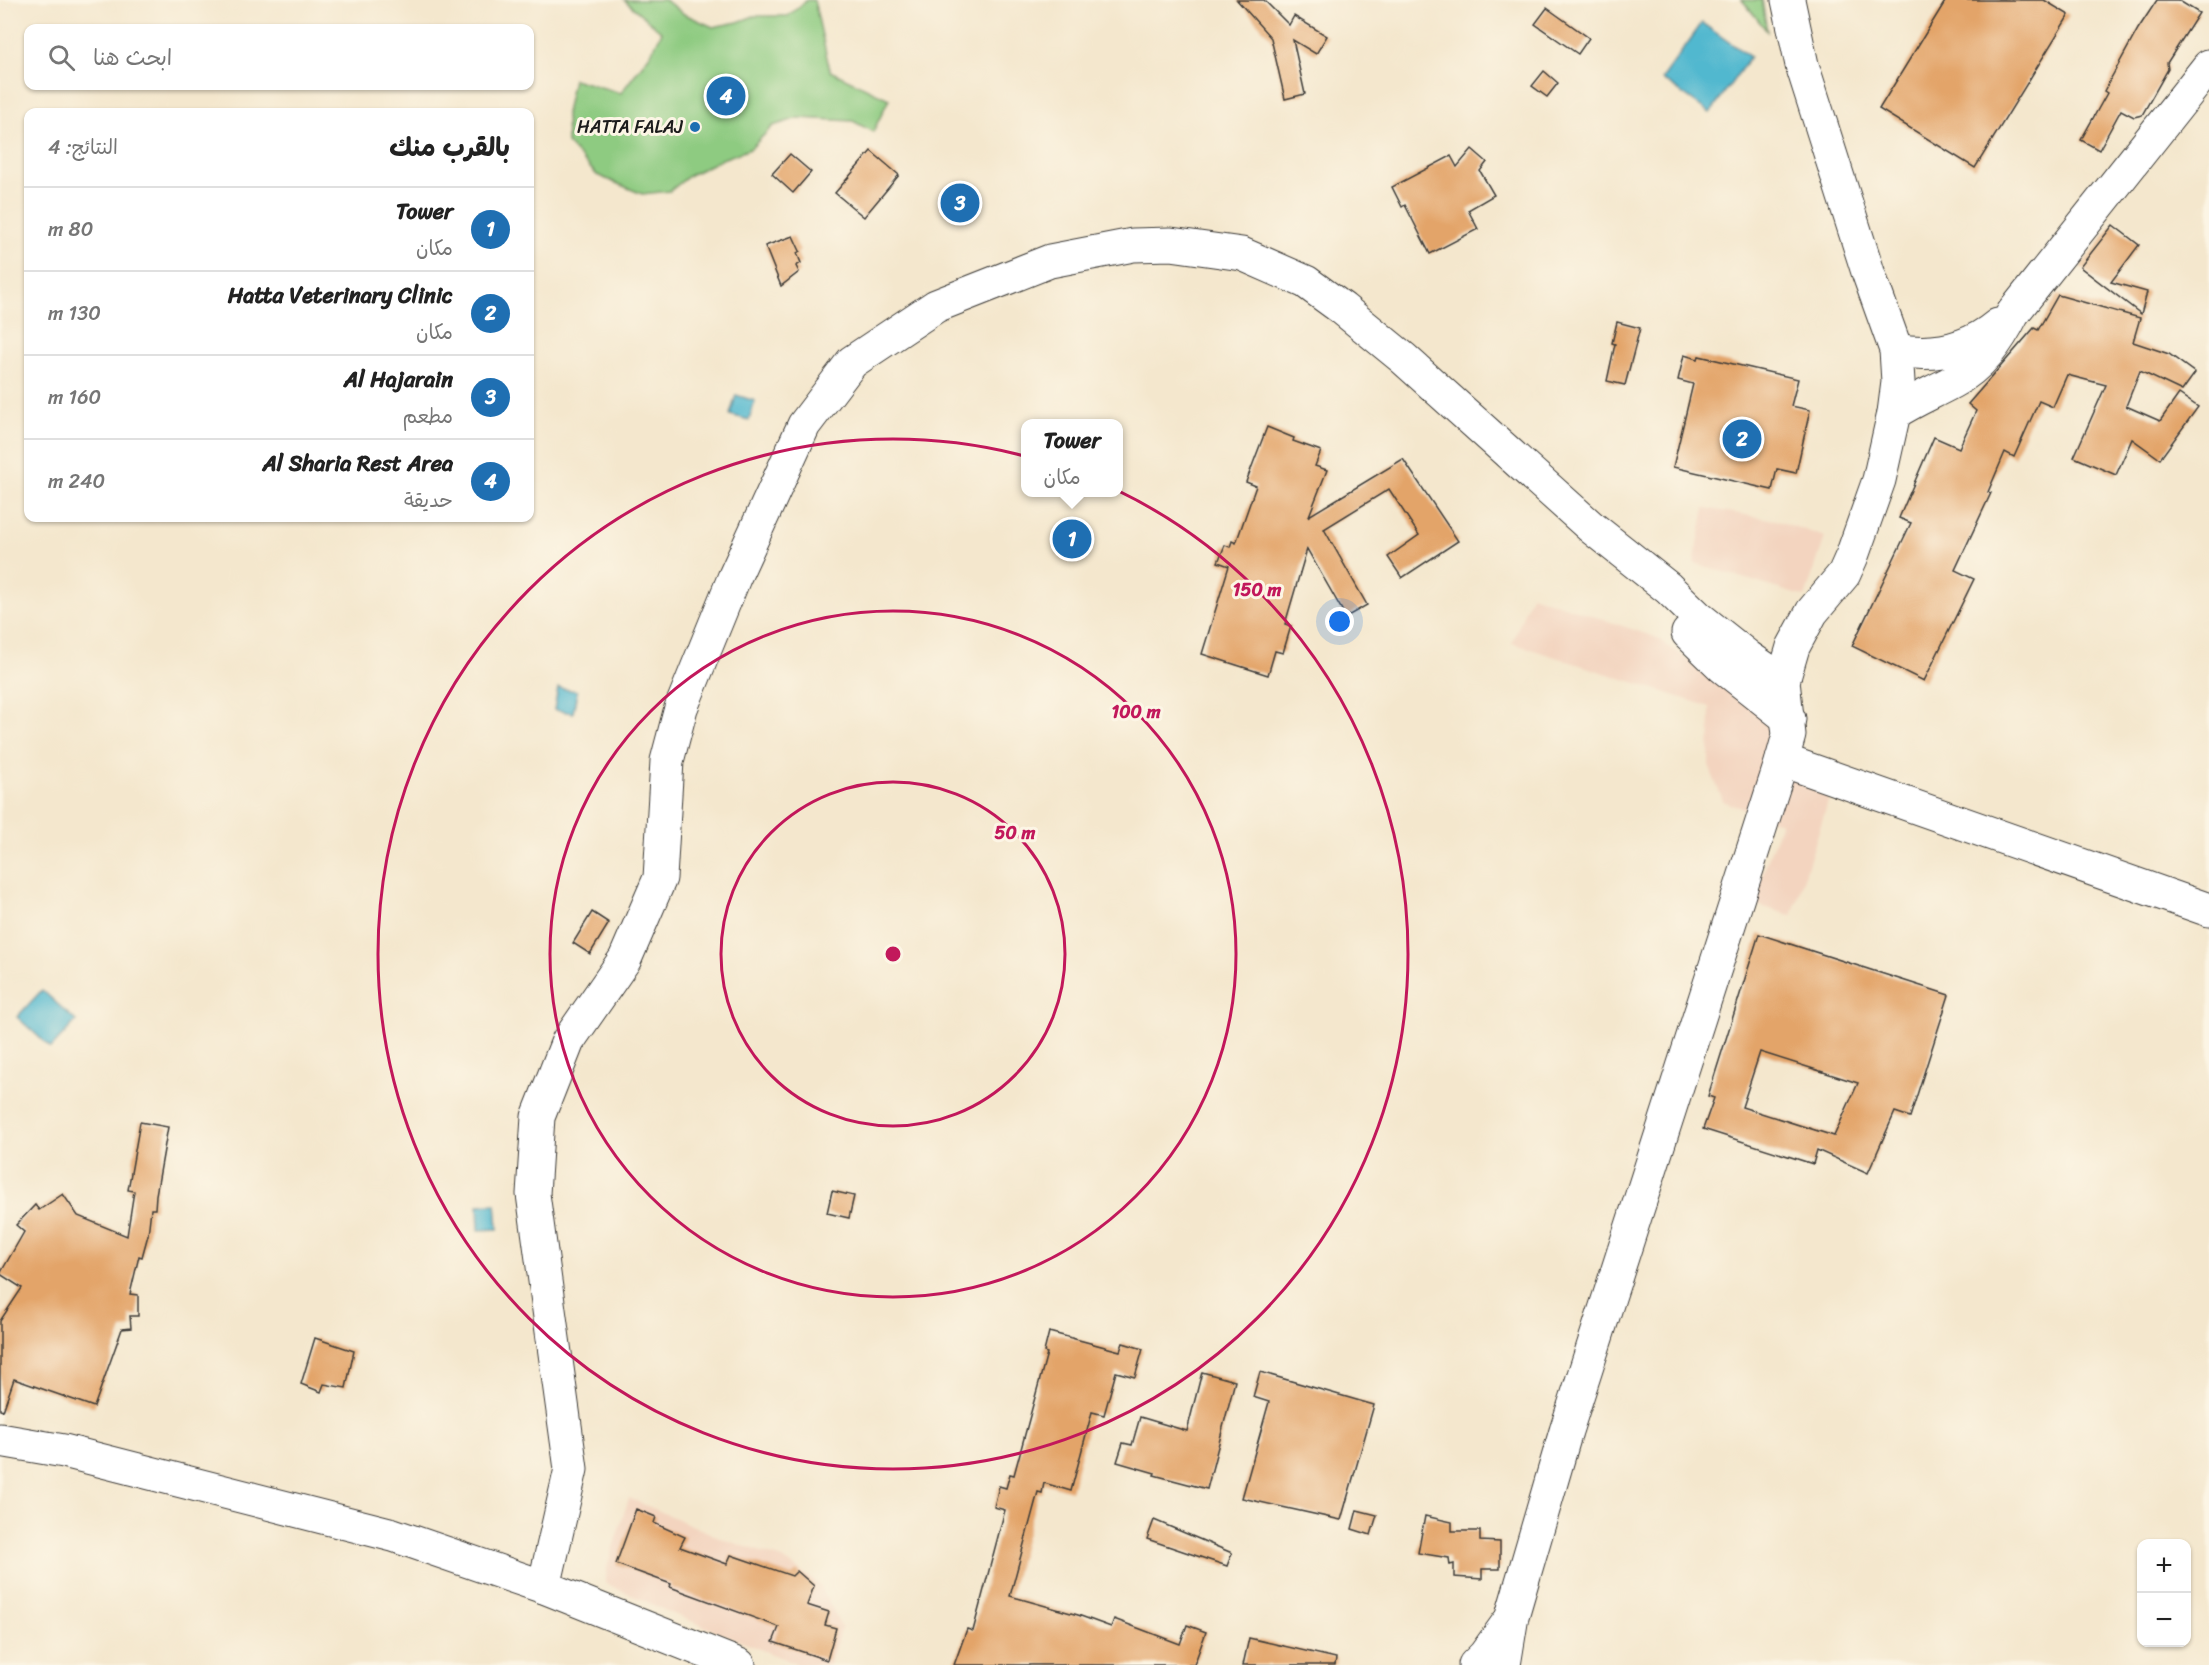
<!DOCTYPE html>
<html lang="ar">
<meta charset="utf-8">
<style>
body{margin:0;font-family:Sriracha,"Playpen Sans Arabic",sans-serif;background:#f6f6f6;color:#222;direction:rtl}
.controls{position:absolute;right:18px;bottom:18px;display:grid;overflow:hidden;border-radius:12px;box-shadow:0 2px 4px #0004}
.controls button{width:54px;height:54px;display:grid;place-items:center;padding:0;border:0;border-bottom:2px solid #e0e0e0;background:#fff;color:#222;font:30px sans-serif}
.you{position:absolute;left:1340px;top:622px;width:21px;height:21px;margin:-15px;border:4px solid #fff;border-radius:50%;background:#1a73e8;box-shadow:0 0 0 9px #1a73e833}
.badge{display:grid;place-items:center;width:39px;height:39px;border-radius:50%;background:#1f6fb2;color:#fff;font-size:20px;font-weight:700}
.pin{position:absolute;translate:-50% -50%;border:3px solid #fff;box-shadow:0 2px 6px #0006}
.popup{position:absolute;left:1021px;top:419px;width:102px;height:78px;box-sizing:border-box;display:grid;place-content:center;border-radius:12px;background:#fff;filter:drop-shadow(0 2px 4px #0005);font-size:20px;white-space:nowrap;color:#767676}
.popup b{font-size:22px;color:#222}
.popup::after{content:'';position:absolute;left:50%;top:100%;margin-left:-12px;border:12px solid transparent;border-top-color:#fff}
.list{margin:0;padding:0;list-style:none}
h2{display:flex;justify-content:space-between;align-items:center;height:78px;margin:0;padding:0 24px;font-size:26px}
h2 small{font-size:20px;font-weight:400;color:#767676}
.list li{display:grid;grid-template-columns:39px 1fr auto;gap:18px;align-items:center;box-sizing:border-box;height:84px;padding:0 24px;border-top:2px solid #e0e0e0}
.list b{display:block;font-size:22px;white-space:nowrap}
.list p{margin:0;font-size:20px;white-space:nowrap;color:#767676}
.list em{font-size:20px;font-style:normal;color:#767676}
.icon{flex:none;width:33px;height:33px;fill:none;stroke:currentColor;stroke-width:2;stroke-linecap:round;stroke-linejoin:round}
.map{position:relative;flex:none;width:2209px;height:1665px;overflow:hidden;direction:ltr}
.search{position:absolute;background:#fff;box-shadow:0 2px 4px #0004;left:24px;top:24px;width:510px;height:66px;display:flex;align-items:center;gap:15px;box-sizing:border-box;padding:0 21px;border-radius:12px;color:#767676;font-size:22px}
.panel{position:absolute;background:#fff;box-shadow:0 2px 4px #0004;left:24px;top:108px;width:510px;height:414px;border-radius:12px;direction:rtl}
.map>svg:first-child{display:block}
.built{fill:#f3d4bf}
.green{fill:#8ecb81;stroke:#55744e;stroke-width:1.5}
.water{fill:#51b8cf;stroke:#366a76;stroke-width:1.5}
.building{fill:#e3a469;fill-rule:evenodd}
.lines{fill:none;stroke-linecap:round;stroke-linejoin:round}
.minor-casing{stroke:#3c3a37;stroke-width:35}
.major-casing{stroke:#3c3a37;stroke-width:35}
.minor{stroke:#fff;stroke-width:33}
.major{stroke:#fff;stroke-width:33}
.ring{fill:none;stroke:#c2185b;stroke-width:3}
.poi-dot{fill:#1f6fb2;stroke:#fcf5e5;stroke-width:2}
.labels{text-anchor:middle;stroke-width:6;stroke-linejoin:round;paint-order:stroke}
.poi-label{font-size:18px;fill:#1c1c1c;stroke:#fcf5e5;text-anchor:end}
.centre{fill:#c2185b;stroke:#fcf5e5;stroke-width:3}
.ring-label{font-size:18px;text-anchor:middle;font-weight:bold;fill:#c2185b;stroke:#fcf5e5;stroke-width:6;stroke-linejoin:round;paint-order:stroke}
</style>
<div class="map">
<svg width="2209" height="1665" viewBox="0 0 2209 1665">
<rect width="100%" height="100%" fill="#fcf5e5"/>
<filter id="ink" filterUnits="userSpaceOnUse"><feTurbulence type="fractalNoise" baseFrequency=".0167" numOctaves="2"/><feDisplacementMap in="SourceGraphic" scale="12" xChannelSelector="R" yChannelSelector="G"/><feConvolveMatrix kernelMatrix="1 2 1 2 8 2 1 2 1" color-interpolation-filters="sRGB"/></filter>
<filter id="wash" filterUnits="userSpaceOnUse"><feTurbulence type="fractalNoise" baseFrequency=".008" numOctaves="4" result="noise"/><feDisplacementMap in="SourceGraphic" scale="24" xChannelSelector="R" yChannelSelector="G"/><feGaussianBlur stdDeviation="1.35" result="paint"/><feColorMatrix in="noise" values="0 0 0 0 0 0 0 0 0 0 0 0 0 0 0 0 0 1.4 0 .05"/><feComposite in="paint" operator="in"/></filter>
<g filter="url(#wash)">
<rect width="100%" height="100%" fill="#f4e7cd"/>
<g class="built">
<path d="M 1705,508 L 1775,520 L 1825,537 L 1805,597 L 1694,563 Z"/>
<path d="M 1531,595 L 1655,637 L 1777,720 L 1765,762 L 1833,786 L 1792,916 L 1752,903 L 1781,823 L 1723,801 L 1709,766 L 1710,707 L 1512,643 Z"/>
<path d="M 629,1498 L 728,1541 L 783,1559 L 820,1585 L 842,1628 L 829,1665 L 799,1665 L 669,1612 L 605,1583 L 608,1563 Z"/>
</g>
<g class="green">
<path d="M 624,0 L 665,0 L 684,14 L 713,27 L 738,22 L 754,16 L 788,16 L 807,0 L 814,0 L 830,71 L 889,99 L 873,132 L 853,121 L 798,118 L 773,126 L 750,149 L 722,159 L 690,175 L 670,191 L 642,194 L 597,175 L 567,143 L 566,113 L 573,79 L 621,93 L 651,53 L 662,32 Z"/>
<path d="M 1742,0 L 1762,0 L 1767,31 Z"/>
</g>
<g class="water">
<path d="M 1702,23 L 1750,57 L 1710,113 L 1662,79 Z"/>
<path d="M 736,395 L 755,401 L 749,420 L 730,415 Z"/>
<path d="M 558,688 L 577,691 L 573,713 L 554,710 Z"/>
<path d="M 42,990 L 76,1021 L 51,1048 L 17,1017 Z"/>
<path d="M 496,1204 L 498,1229 L 479,1230 L 478,1205 Z"/>
</g>
<g id="blocks">
<g class="building">
<path d="M 1237,0 L 1264,0 L 1289,25 L 1294,16 L 1327,36 L 1316,54 L 1293,40 L 1305,94 L 1285,99 L 1271,38 Z"/>
<path d="M 1946,0 L 2044,0 L 2069,15 L 1975,168 L 1879,109 Z"/>
<path d="M 2157,0 L 2178,0 L 2199,13 L 2167,63 L 2168,69 L 2142,115 L 2134,117 L 2121,110 L 2099,150 L 2081,140 L 2107,93 L 2104,91 L 2138,29 Z"/>
<path d="M 1547,8 L 1589,38 L 1578,54 L 1535,24 Z"/>
<path d="M 1544,71 L 1558,83 L 1547,97 L 1532,86 Z"/>
<path d="M 1472,149 L 1487,162 L 1480,171 L 1494,195 L 1468,210 L 1478,229 L 1430,254 L 1405,205 L 1402,207 L 1392,187 L 1451,156 L 1457,167 Z"/>
<path d="M 871,151 L 899,175 L 864,217 L 835,193 Z"/>
<path d="M 790,154 L 811,172 L 793,193 L 772,174 Z"/>
<path d="M 2113,225 L 2139,245 L 2111,282 L 2147,292 L 2141,314 L 2080,267 Z"/>
<path d="M 793,236 L 800,251 L 797,253 L 801,263 L 796,266 L 799,272 L 781,286 L 765,246 Z"/>
<path d="M 2058,295 L 2140,318 L 2133,342 L 2169,354 L 2195,373 L 2182,391 L 2140,371 L 2126,406 L 2160,421 L 2179,394 L 2198,407 L 2160,459 L 2132,439 L 2116,475 L 2074,457 L 2106,385 L 2067,375 L 2053,407 L 2039,401 L 2014,457 L 2005,452 L 1988,492 L 1991,493 L 1955,570 L 1974,579 L 1924,681 L 1852,646 L 1911,523 L 1899,518 L 1934,437 L 1959,448 L 1976,411 L 1968,404 L 2034,328 L 2038,330 Z"/>
<path d="M 1617,322 L 1640,328 L 1625,385 L 1607,381 L 1615,344 L 1612,343 Z"/>
<path d="M 1684,355 L 1698,359 L 1699,356 L 1798,379 L 1791,406 L 1810,410 L 1796,473 L 1777,469 L 1772,490 L 1673,467 L 1693,384 L 1678,380 Z"/>
<path d="M 1267,427 L 1294,438 L 1293,441 L 1321,451 L 1315,466 L 1327,470 L 1309,516 L 1403,459 L 1458,541 L 1402,578 L 1388,557 L 1419,535 L 1389,489 L 1324,529 L 1367,605 L 1346,617 L 1307,549 L 1285,624 L 1291,626 L 1283,653 L 1275,651 L 1268,675 L 1202,654 L 1229,566 L 1218,562 L 1225,545 L 1230,547 L 1232,541 L 1236,543 L 1256,486 L 1246,482 Z"/>
<path d="M 592,912 L 609,923 L 590,954 L 573,943 Z"/>
<path d="M 1759,934 L 1949,995 L 1910,1117 L 1895,1112 L 1868,1173 L 1817,1150 L 1813,1164 L 1703,1129 L 1714,1098 L 1708,1096 ZM 1760,1052 L 1858,1083 L 1834,1136 L 1742,1107 Z"/>
<path d="M 140,1122 L 168,1127 L 156,1195 L 155,1209 L 151,1209 L 148,1235 L 142,1257 L 139,1256 L 130,1294 L 138,1295 L 138,1316 L 130,1316 L 131,1328 L 122,1329 L 94,1407 L 14,1379 L 3,1411 L 0,1410 L 0,1321 L 22,1288 L 0,1274 L 24,1232 L 16,1225 L 35,1205 L 39,1210 L 63,1194 L 78,1216 L 127,1236 L 134,1191 L 128,1190 Z"/>
<path d="M 832,1191 L 854,1196 L 849,1218 L 827,1213 Z"/>
<path d="M 1049,1332 L 1120,1351 L 1123,1343 L 1143,1349 L 1135,1377 L 1116,1372 L 1104,1415 L 1092,1412 L 1071,1491 L 1044,1483 L 1042,1493 L 1038,1492 L 1010,1596 L 1078,1615 L 1111,1627 L 1114,1619 L 1180,1644 L 1187,1625 L 1206,1632 L 1194,1665 L 954,1665 L 967,1629 L 973,1631 L 1005,1510 L 994,1507 L 999,1486 L 1006,1488 L 1010,1474 L 1014,1475 L 1047,1353 L 1044,1352 Z"/>
<path d="M 315,1338 L 354,1351 L 346,1388 L 324,1384 L 321,1392 L 301,1384 Z"/>
<path d="M 1202,1372 L 1235,1381 L 1207,1489 L 1154,1475 L 1155,1473 L 1117,1462 L 1123,1443 L 1132,1445 L 1140,1417 L 1187,1431 Z"/>
<path d="M 1260,1372 L 1374,1405 L 1341,1520 L 1242,1498 L 1269,1402 L 1253,1397 Z"/>
<path d="M 636,1509 L 656,1517 L 654,1523 L 685,1537 L 680,1547 L 727,1564 L 731,1555 L 792,1576 L 797,1571 L 814,1586 L 807,1605 L 829,1612 L 825,1625 L 836,1628 L 827,1660 L 773,1642 L 779,1627 L 670,1587 L 671,1584 L 616,1564 Z"/>
<path d="M 1357,1510 L 1377,1515 L 1371,1535 L 1352,1529 Z"/>
<path d="M 1425,1516 L 1452,1522 L 1452,1531 L 1480,1531 L 1480,1541 L 1500,1542 L 1500,1569 L 1482,1569 L 1482,1579 L 1454,1577 L 1454,1564 L 1450,1565 L 1449,1558 L 1418,1553 Z"/>
<path d="M 1154,1520 L 1232,1553 L 1227,1566 L 1147,1539 Z"/>
<path d="M 1249,1638 L 1336,1658 L 1335,1665 L 1243,1665 Z"/>
</g>
</g>
</g>
<g filter="url(#ink)">
<use href="#blocks" fill-opacity="0" stroke="#3c3a37" stroke-width="1.5"/>
<g class="lines">
<defs>
<g id="minor">
<path d="M 1896,350 C 1934,357 1968,350 1998,325"/>
<path d="M 1894,413 C 1914,400 1932,393 1952,382 C 1981,367 1999,341 2013,313 L 2209,66"/>
<path d="M 1688,633 L 1722,666 L 1789,719"/>
<path d="M 1782,760 L 2209,910"/>
<path d="M 544,1587 L 571,1469 L 533,1194 L 538,1117 L 568,1041 L 625,959 L 660,878 L 667,761 L 681,708 L 734,578 L 804,425 L 852,362 L 936,306 L 1050,261 L 1133,245 L 1171,244 L 1242,254 L 1306,282 L 1343,309 L 1403,358 L 1591,527 L 1668,588 L 1699,618 L 1748,657 L 1783,681"/>
</g>
<g id="major">
<path d="M 0,1440 L 64,1451 L 393,1535 L 544,1587 L 739,1665"/>
<path d="M 1475,1665 L 1485,1655 L 1508,1623"/>
<path d="M 1504,1665 L 1512,1616 L 1566,1431 L 1782,760 L 1789,735 L 1783,681 L 1793,647 L 1812,612 L 1844,574 L 1852,556 L 1879,480 L 1894,413 L 1898,382 L 1896,350 L 1868,272 L 1802,65 L 1788,0"/>
</g>
</defs>
<use href="#minor" class="minor-casing"/>
<use href="#major" class="major-casing"/>
<use href="#minor" class="minor"/>
<use href="#major" class="major"/>
</g>
</g>
<g class="ring">
<circle cx="893" cy="954" r="172"/>
<circle cx="893" cy="954" r="343"/>
<circle cx="893" cy="954" r="515"/>
</g>
<circle class="poi-dot" cx="695" cy="127" r="6"/>
<g class="labels">
<g class="poi-label">
<text x="683" y="133">HATTA FALAJ</text>
</g>
</g>
<circle cx="893" cy="954" r="9" class="centre"/>
<g class="ring-label">
<text x="1257" y="596">150 m</text>
<text x="1136" y="718">100 m</text>
<text x="1015" y="839">50 m</text>
</g>
</svg>
<div class="controls">
<button>+</button>
<button>−</button>
</div>
<div class="you"></div>
<div class="pin badge" style="left:1072px;top:539px">1</div>
<div class="popup"><b>Tower</b>مكان</div>
<div class="pin badge" style="left:1742px;top:439px">2</div>
<div class="pin badge" style="left:960px;top:203px">3</div>
<div class="pin badge" style="left:726px;top:96px">4</div>
<div class="search"><svg class="icon" aria-label="search" viewBox="0 0 24 24"><circle cx="10" cy="10" r="6"/><path d="M15 15l6 6"/></svg>ابحث هنا</div>
<section class="panel">
<h2>بالقرب منك<small>النتائج: 4</small></h2>
<ul class="list">
<li><span class="badge">1</span><div><b>Tower</b><p>مكان</p></div><em>80 m</em></li>
<li><span class="badge">2</span><div><b>Hatta Veterinary Clinic</b><p>مكان</p></div><em>130 m</em></li>
<li><span class="badge">3</span><div><b>Al Hajarain</b><p>مطعم</p></div><em>160 m</em></li>
<li><span class="badge">4</span><div><b>Al Sharia Rest Area</b><p>حديقة</p></div><em>240 m</em></li>
</ul>
</section>
</div>
